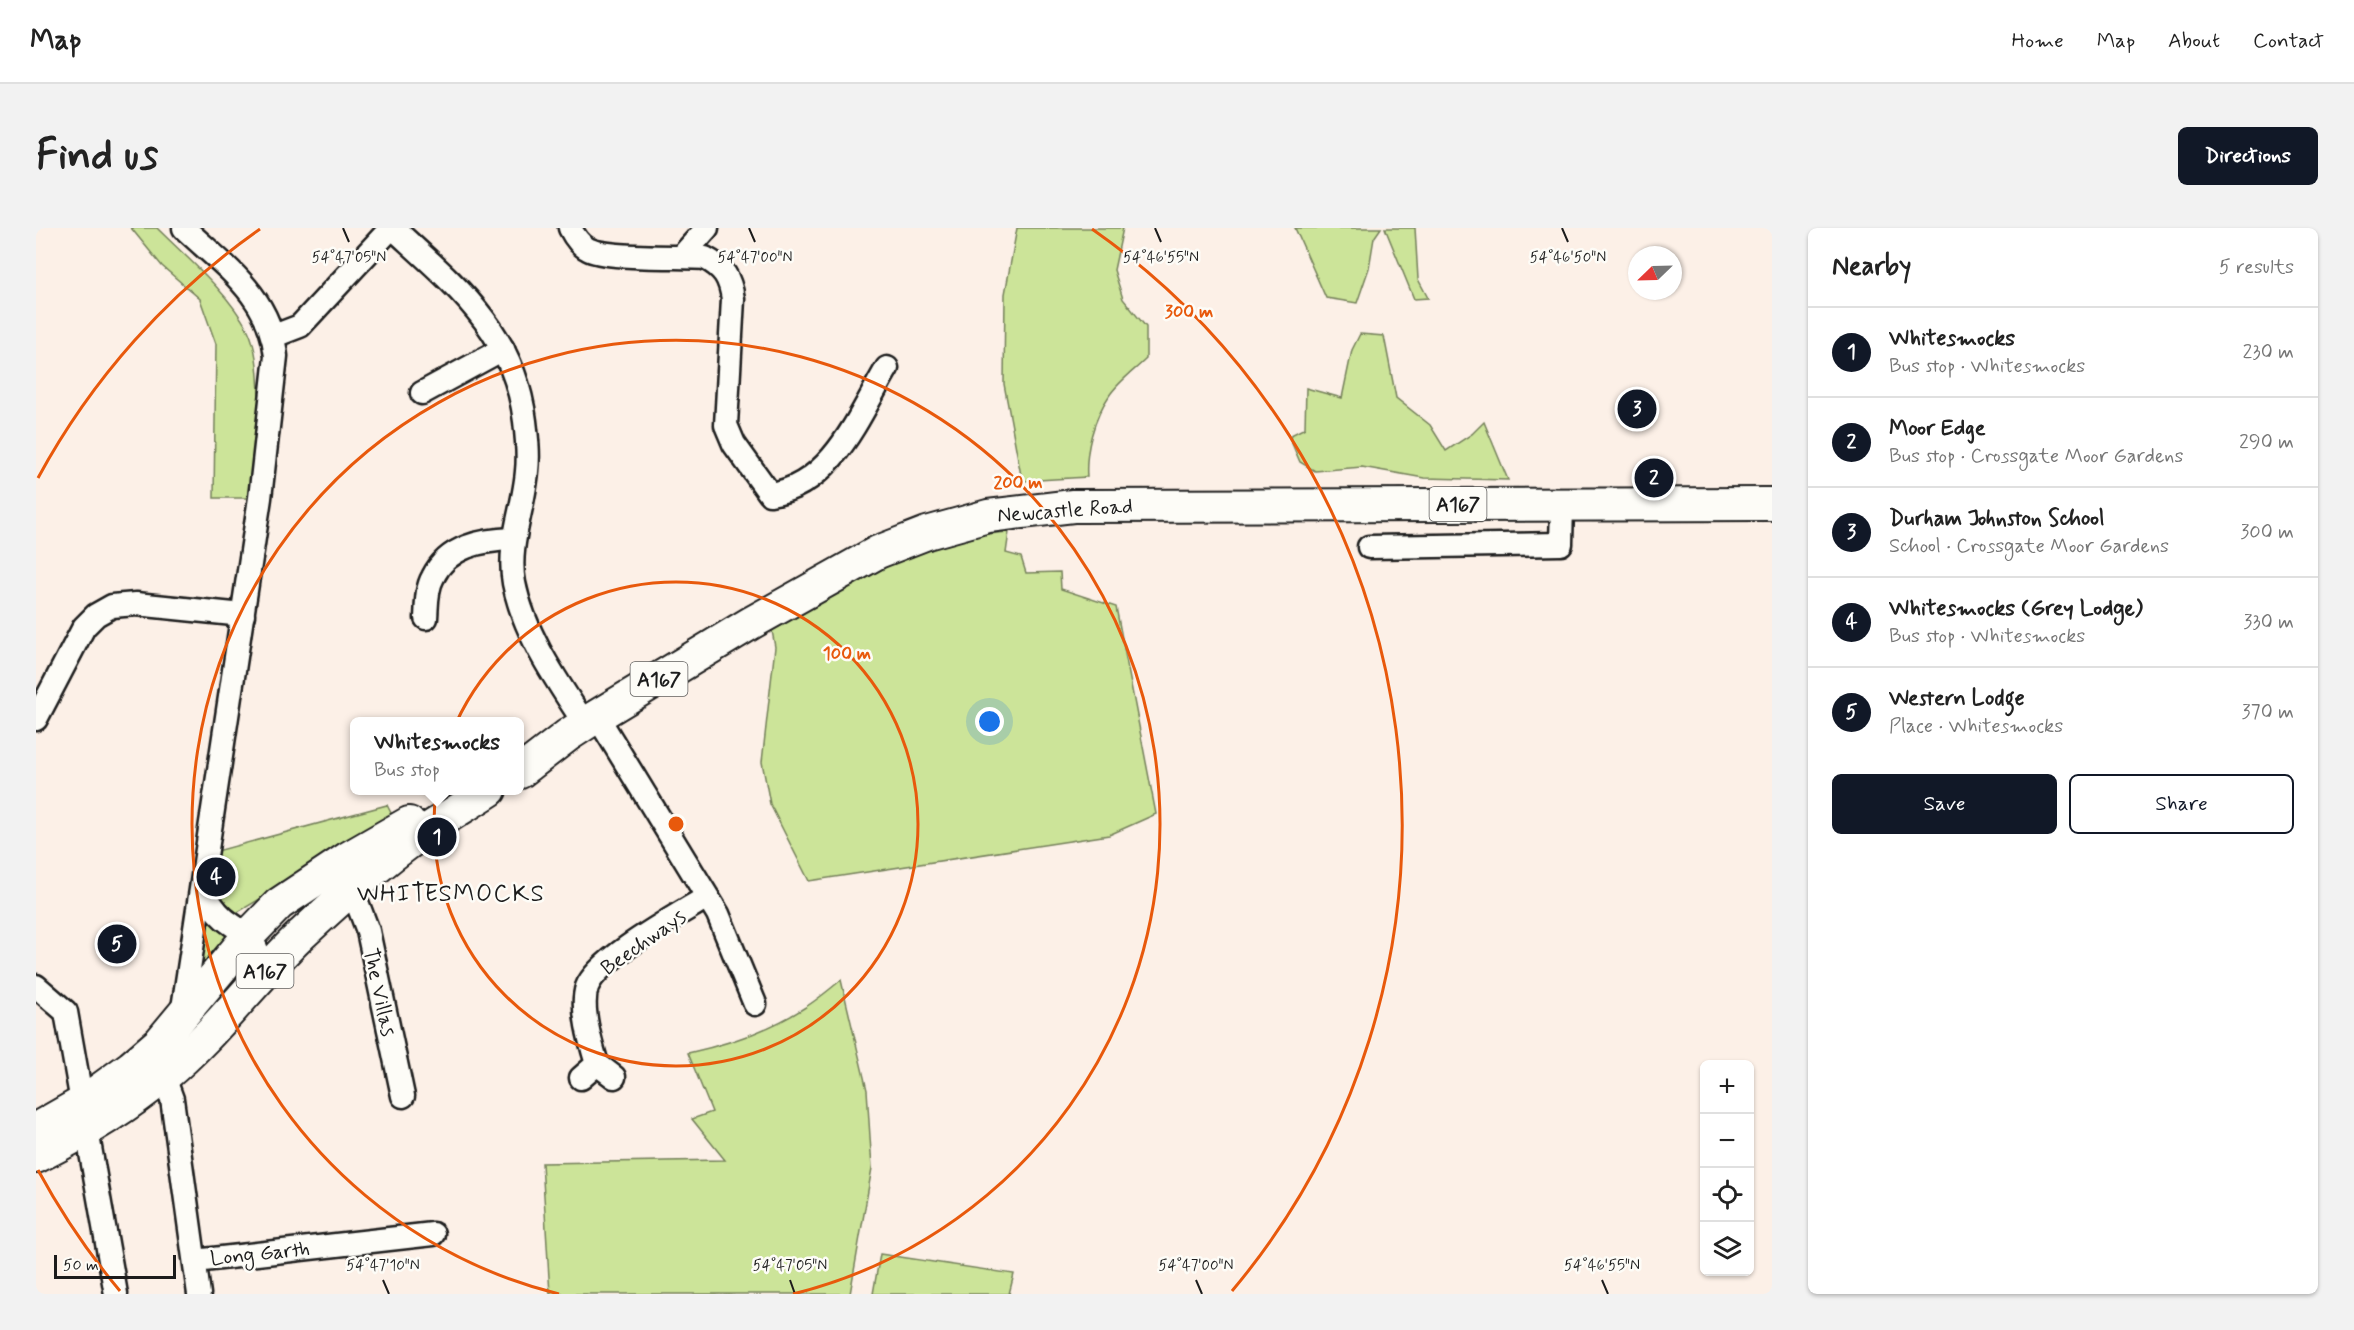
<!DOCTYPE html>
<meta charset="utf-8">
<style>
body{margin:0;font-family:Mynerve,sans-serif;background:#f2f2f2;color:#222}
.controls{position:absolute;right:18px;bottom:18px;display:grid;overflow:hidden;border-radius:9px;box-shadow:0 2px 4px #0004}
.controls button{width:54px;height:54px;display:grid;place-items:center;padding:0;border:0;border-bottom:2px solid #e0e0e0;background:#fff;color:#222;font:30px sans-serif}
.compass{position:absolute;left:1592px;top:18px;width:54px;height:54px;border-radius:50%;background:#fff;box-shadow:0 2px 4px #0004;rotate:247deg}
.scale{position:absolute;left:18px;bottom:15px;width:122px;box-sizing:border-box;padding-left:6px;border:3px solid #1c1c1c;border-top:0;font-size:16px;line-height:21px;white-space:nowrap;color:#1c1c1c;-webkit-text-stroke:4px #fdfcf7;paint-order:stroke}
.you{position:absolute;left:954px;top:494px;width:21px;height:21px;margin:-15px;border:4px solid #fff;border-radius:50%;background:#1a73e8;box-shadow:0 0 0 9px #1a73e833}
.badge{display:grid;place-items:center;width:39px;height:39px;border-radius:50%;background:#111827;color:#fff;font-size:20px;font-weight:700}
.pin{position:absolute;translate:-50% -50%;border:3px solid #fff;box-shadow:0 2px 6px #0006}
.popup{position:absolute;left:314px;top:489px;width:174px;height:78px;box-sizing:border-box;display:grid;place-content:center;border-radius:9px;background:#fff;filter:drop-shadow(0 2px 4px #0005);font-size:20px;white-space:nowrap;color:#767676}
.popup b{font-size:22px;color:#222}
.popup::after{content:'';position:absolute;left:50%;top:100%;margin-left:-12px;border:12px solid transparent;border-top-color:#fff}
.list{margin:0;padding:0;list-style:none}
h2{display:flex;justify-content:space-between;align-items:center;height:78px;margin:0;padding:0 24px;font-size:26px}
h2 small{font-size:20px;font-weight:400;color:#767676}
.list li{display:grid;grid-template-columns:39px 1fr auto;gap:18px;align-items:center;box-sizing:border-box;height:90px;padding:0 24px;border-top:2px solid #e0e0e0}
.list b{display:block;font-size:22px;white-space:nowrap}
.list p{margin:0;font-size:20px;white-space:nowrap;color:#767676}
.list em{font-size:20px;font-style:normal;color:#767676}
.actions{display:flex;gap:12px;padding:18px 24px}
.actions a{flex:1;padding:14px 0;border:2px solid #111827;border-radius:9px;text-align:center;font-size:21px;color:#111827}
.actions .main{background:#111827;color:#fff}
.icon{flex:none;width:33px;height:33px;fill:none;stroke:currentColor;stroke-width:2;stroke-linecap:round;stroke-linejoin:round}
.map{position:relative;flex:none;width:1736px;height:1066px;overflow:hidden;border-radius:9px}
header{display:flex;align-items:center;gap:36px;box-sizing:border-box;height:84px;padding:0 30px;background:#fff;border-bottom:2px solid #e0e0e0}
header strong{font-size:28px}
nav{display:flex;gap:33px;margin-inline-start:auto;font-size:21px}
.intro{display:flex;align-items:center;justify-content:space-between;box-sizing:border-box;height:144px;padding:0 36px}
h1{margin:0;font-size:42px}
.button{padding:15px 27px;border-radius:9px;background:#111827;color:#fff;font-size:21px;font-weight:700}
main{display:flex;gap:36px;padding:0 36px}
aside{flex:1;background:#fff;border-radius:9px;box-shadow:0 2px 4px #0004}
.map>svg:first-child{display:block}
.green{fill:#cce499;stroke:#74805a;stroke-width:1.5}
.lines{fill:none;stroke-linecap:round;stroke-linejoin:round}
.minor-casing{stroke:#1c1c1c;stroke-width:27}
.highway-casing{stroke:#1c1c1c;stroke-width:36}
.minor{stroke:#fdfcf7;stroke-width:22}
.highway{stroke:#fdfcf7;stroke-width:32}
.ticks{fill:none;stroke:#1c1c1c;stroke-width:2}
.ring{fill:none;stroke:#e8590c;stroke-width:3}
.labels{text-anchor:middle;stroke-width:5;stroke-linejoin:round;paint-order:stroke}
.shield{fill:#fdfcf7;stroke:#605f5e;stroke-width:1.5}
.shield-label{font-size:20px;font-weight:bold;fill:#1c1c1c}
.street-label{font-size:21px;fill:#1c1c1c;stroke:#fdfcf7}
.quarter-label{font-size:24px;letter-spacing:1.5px;fill:#1c1c1c;stroke:#fdfcf7}
.ticks-label{font-size:15px;text-anchor:middle;fill:#1c1c1c;stroke:#fdfcf7;stroke-width:5;stroke-linejoin:round;paint-order:stroke}
.centre{fill:#e8590c;stroke:#fdfcf7;stroke-width:3}
.ring-label{font-size:18px;text-anchor:middle;font-weight:bold;fill:#e8590c;stroke:#fdfcf7;stroke-width:5;stroke-linejoin:round;paint-order:stroke}
</style>
<header>
<strong>Map</strong>
<nav><a>Home</a><a>Map</a><a>About</a><a>Contact</a></nav>
</header>
<div class="intro"><h1>Find us</h1><a class="button">Directions</a></div>
<main>
<div class="map">
<svg width="1736" height="1066" viewBox="0 0 1736 1066">
<rect width="100%" height="100%" fill="#fcf0e7"/>
<filter id="ink" filterUnits="userSpaceOnUse"><feTurbulence type="fractalNoise" baseFrequency=".0167" numOctaves="2"/><feDisplacementMap in="SourceGraphic" scale="12" xChannelSelector="R" yChannelSelector="G"/><feConvolveMatrix kernelMatrix="1 2 1 2 8 2 1 2 1" color-interpolation-filters="sRGB"/></filter>
<g filter="url(#ink)">
<g class="green">
<path d="M 95,0 L 121,0 C 152,31 191,63 212,102 C 231,141 220,226 216,270 L 178,270 L 180,116 L 164,71 L 126,38 Z"/>
<path d="M 981,0 L 1087,0 L 1078,42 L 1087,71 L 1110,99 L 1110,131 C 1099,142 1082,154 1073,168 C 1058,190 1049,223 1051,249 L 986,253 L 968,156 L 969,66 Z"/>
<path d="M 1259,0 L 1345,0 L 1338,10 L 1333,40 L 1321,75 L 1290,70 Z"/>
<path d="M 1349,0 L 1379,0 L 1382,51 L 1392,70 L 1378,71 Z"/>
<path d="M 1324,106 L 1348,108 L 1360,170 L 1394,197 L 1410,223 L 1436,206 L 1448,194 L 1472,252 L 1388,250 L 1326,239 L 1279,243 L 1264,234 L 1254,211 L 1255,207 L 1269,200 L 1270,160 L 1306,170 L 1316,122 Z"/>
<path d="M 973,304 L 970,325 L 985,329 L 990,345 L 1024,344 L 1025,361 L 1080,379 L 1120,586 L 1073,607 L 773,653 L 734,576 L 726,534 L 739,419 L 735,397 C 810,359 887,310 973,304 Z"/>
<path d="M 351,577 L 358,591 L 197,687 L 177,663 L 181,623 Z"/>
<path d="M 169,685 L 195,708 L 167,739 L 164,732 Z"/>
<path d="M 805,752 L 831,862 L 836,940 L 814,1066 L 514,1066 L 506,935 L 689,932 L 656,891 L 676,884 L 652,825 C 692,816 733,803 768,780 C 781,772 793,762 805,752 Z"/>
<path d="M 844,1026 L 978,1046 L 973,1066 L 837,1066 Z"/>
</g>
<g class="lines">
<defs>
<g id="minor">
<path d="M 357,0 C 420,58 478,103 489,193 C 491,210 493,227 491,243 C 488,281 471,317 478,355 C 488,406 521,453 549,496"/>
<path d="M 534,0 C 538,8 544,17 552,21 C 569,31 645,28 669,30 C 688,40 694,50 697,71 L 690,197 L 698,216 L 734,266 C 796,258 823,187 851,140"/>
<path d="M 646,28 L 671,0"/>
<path d="M 238,108 L 264,98 L 355,0"/>
<path d="M 386,165 L 467,121"/>
<path d="M 1333,319 L 1525,316 L 1526,277"/>
<path d="M 390,390 C 391,377 390,361 397,349 C 412,318 446,312 477,311"/>
<path d="M 561,488 L 682,686 L 719,776"/>
<path d="M 0,491 L 48,399 L 60,387 L 76,378 L 100,376 L 207,387"/>
<path d="M 167,654 C 169,661 171,670 176,677 C 197,708 224,697 225,747"/>
<path d="M 316,661 L 332,703 L 367,868"/>
<path d="M 0,758 L 30,784 L 80,1066"/>
<path d="M 146,787 L 224,270 L 240,128 C 234,68 189,39 148,0"/>
<path d="M 561,836 L 578,849"/>
<path d="M 128,849 L 136,871 L 163,1066"/>
<path d="M 545,850 L 561,836 C 555,816 544,780 551,759 C 561,731 644,686 671,669"/>
<path d="M 159,1033 L 397,1006"/>
</g>
<g id="highway">
<path d="M 484,544 L 532,507 L 561,488 L 715,395 L 842,324 L 891,305 L 952,288 L 1037,278 L 1736,276"/>
<path d="M 0,901 L 47,874 L 95,839 L 124,814 L 213,707 L 243,676 L 312,630 L 373,595"/>
<path d="M 0,929 C 44,907 89,881 127,849 C 179,807 218,751 266,706 C 304,671 343,635 385,606 C 407,591 431,577 454,562"/>
</g>
</defs>
<use href="#minor" class="minor-casing"/>
<use href="#highway" class="highway-casing"/>
<use href="#minor" class="minor"/>
<use href="#highway" class="highway"/>
</g>
</g>
<path class="ticks" d="M 307,0 L 313,14M 713,0 L 719,14M 1119,0 L 1125,14M 1526,0 L 1532,14M 347,1052 L 353,1066M 754,1052 L 759,1066M 1160,1052 L 1166,1066M 1566,1052 L 1572,1066"/>
<g class="ring">
<circle cx="640" cy="596" r="242"/>
<path d="M523 1066A484 484 0 1 1 757 1066"/>
<path d="M84 1063A726 726 0 0 1 2 942M2 250A726 726 0 0 1 224 1M1056 1A726 726 0 0 1 1196 1063"/>
</g>
<g class="labels">
<g class="shield">
<rect x="1393.5" y="259" width="57" height="34" rx="4.5"/>
<rect x="594.5" y="434" width="57" height="34" rx="4.5"/>
<rect x="200.5" y="726" width="57" height="34" rx="4.5"/>
</g>
<g class="shield-label">
<text x="1422" y="283">A167</text>
<text x="623" y="458">A167</text>
<text x="229" y="750">A167</text>
</g>
<g class="street-label">
<text transform="translate(1029 282) rotate(-4)" y="7">Newcastle Road</text>
<text transform="translate(607 714) rotate(-35)" y="7">Beechways</text>
<text transform="translate(344 764) rotate(78)" y="7">The Villas</text>
<text transform="translate(224 1025) rotate(-6)" y="7">Long Garth</text>
</g>
<g class="quarter-label">
<text x="415" y="673">WHITESMOCKS</text>
</g>
</g>
<g class="ticks-label">
<text x="313" y="34">54°47'05"N</text>
<text x="719" y="34">54°47'00"N</text>
<text x="1125" y="34">54°46'55"N</text>
<text x="1532" y="34">54°46'50"N</text>
<text x="347" y="1042">54°47'10"N</text>
<text x="754" y="1042">54°47'05"N</text>
<text x="1160" y="1042">54°47'00"N</text>
<text x="1566" y="1042">54°46'55"N</text>
</g>
<circle cx="640" cy="596" r="9" class="centre"/>
<g class="ring-label">
<text x="1153" y="89">300 m</text>
<text x="982" y="260">200 m</text>
<text x="811" y="431">100 m</text>
</g>
</svg>
<div class="controls">
<button>+</button>
<button>−</button>
<button><svg class="icon" aria-label="locate" viewBox="0 0 24 24"><circle cx="12" cy="12" r="6"/><path d="M12 2v4M12 18v4M2 12h4M18 12h4"/></svg></button>
<button><svg class="icon" aria-label="layers" viewBox="0 0 24 24"><path d="M12 4l9 5-9 5-9-5zM3 14l9 5 9-5"/></svg></button>
</div>
<svg class="compass" viewBox="-18 -18 36 36"><path d="M0-13l5 13h-10z" fill="#e53935"/><path d="M0 13l5-13h-10z" fill="#767676"/></svg>
<div class="scale">50 m</div>
<div class="you"></div>
<div class="pin badge" style="left:401px;top:609px">1</div>
<div class="popup"><b>Whitesmocks</b>Bus stop</div>
<div class="pin badge" style="left:1618px;top:250px">2</div>
<div class="pin badge" style="left:1601px;top:181px">3</div>
<div class="pin badge" style="left:180px;top:649px">4</div>
<div class="pin badge" style="left:81px;top:716px">5</div>
</div>
<aside>
<h2>Nearby<small>5 results</small></h2>
<ul class="list">
<li><span class="badge">1</span><div><b>Whitesmocks</b><p>Bus stop · Whitesmocks</p></div><em>230 m</em></li>
<li><span class="badge">2</span><div><b>Moor Edge</b><p>Bus stop · Crossgate Moor Gardens</p></div><em>290 m</em></li>
<li><span class="badge">3</span><div><b>Durham Johnston School</b><p>School · Crossgate Moor Gardens</p></div><em>300 m</em></li>
<li><span class="badge">4</span><div><b>Whitesmocks (Grey Lodge)</b><p>Bus stop · Whitesmocks</p></div><em>330 m</em></li>
<li><span class="badge">5</span><div><b>Western Lodge</b><p>Place · Whitesmocks</p></div><em>370 m</em></li>
</ul>
<div class="actions"><a class="main">Save</a><a>Share</a></div>
</aside>
</main>
